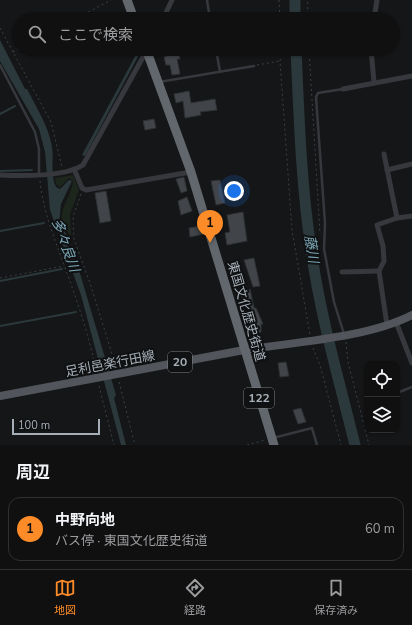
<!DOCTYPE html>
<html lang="ja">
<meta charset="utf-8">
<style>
body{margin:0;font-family:"Nunito Sans","Noto Sans JP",sans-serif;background:#1e1e1f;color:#f1f3f6}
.controls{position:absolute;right:12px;bottom:12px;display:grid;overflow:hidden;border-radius:8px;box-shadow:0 1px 3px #0004}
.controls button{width:36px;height:36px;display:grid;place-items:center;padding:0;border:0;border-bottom:1px solid #303031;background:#101011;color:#f1f3f6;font:20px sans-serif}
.scale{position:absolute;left:12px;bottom:10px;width:88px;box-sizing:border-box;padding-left:4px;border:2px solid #a6afb8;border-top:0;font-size:11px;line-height:14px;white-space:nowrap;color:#a6afb8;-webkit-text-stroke:3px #101112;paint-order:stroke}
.you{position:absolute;left:234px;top:191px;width:14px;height:14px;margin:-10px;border:3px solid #fff;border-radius:50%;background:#1a73e8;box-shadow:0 0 0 6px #1a73e833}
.badge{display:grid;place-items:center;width:26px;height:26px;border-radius:50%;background:#fd8c28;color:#111;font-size:13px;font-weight:700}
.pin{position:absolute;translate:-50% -33px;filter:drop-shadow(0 1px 2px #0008)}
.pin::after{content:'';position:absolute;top:21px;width:14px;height:12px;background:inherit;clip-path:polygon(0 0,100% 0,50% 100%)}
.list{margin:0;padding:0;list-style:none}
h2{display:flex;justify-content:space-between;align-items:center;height:52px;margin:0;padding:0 16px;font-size:17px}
h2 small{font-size:13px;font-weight:400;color:#9c9d9f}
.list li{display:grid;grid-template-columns:26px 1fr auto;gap:12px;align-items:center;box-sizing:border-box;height:64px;margin:0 8px 8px;padding:0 8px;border:1px solid #303031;border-radius:12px}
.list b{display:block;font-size:15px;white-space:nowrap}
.list p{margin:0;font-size:13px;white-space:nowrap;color:#9c9d9f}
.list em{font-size:13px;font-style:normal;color:#9c9d9f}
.icon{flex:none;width:22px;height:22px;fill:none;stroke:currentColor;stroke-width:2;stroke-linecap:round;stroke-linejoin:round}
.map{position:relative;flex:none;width:412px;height:445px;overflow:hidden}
.search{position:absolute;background:#101011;box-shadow:0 1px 3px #0004;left:12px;right:12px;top:12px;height:44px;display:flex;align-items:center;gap:10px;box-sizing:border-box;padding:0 14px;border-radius:22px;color:#9c9d9f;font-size:15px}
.sheet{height:124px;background:#101011}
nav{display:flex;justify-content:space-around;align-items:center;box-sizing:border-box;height:56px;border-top:1px solid #303031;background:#101011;font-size:11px;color:#9c9d9f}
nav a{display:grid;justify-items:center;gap:2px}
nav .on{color:#fd8c28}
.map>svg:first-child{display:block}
.green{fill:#1d261d}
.water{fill:#2b383c}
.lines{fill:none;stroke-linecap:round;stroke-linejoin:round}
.stream{stroke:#2b383c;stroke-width:2}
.river{stroke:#2b383c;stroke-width:11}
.building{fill:#414448;stroke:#2f3034}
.path{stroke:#3c4044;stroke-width:1;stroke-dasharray:2 3;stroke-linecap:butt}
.lane{stroke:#36383d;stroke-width:2.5}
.street{stroke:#36383d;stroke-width:5}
.primary{stroke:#52565c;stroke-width:8}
.highway{stroke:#62676e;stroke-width:9}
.labels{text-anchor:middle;stroke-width:4;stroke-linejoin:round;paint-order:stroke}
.shield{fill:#101112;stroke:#798086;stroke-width:1}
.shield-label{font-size:12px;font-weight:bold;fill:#a6afb8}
.street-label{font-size:13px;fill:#a6afb8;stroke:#101112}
.water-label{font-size:14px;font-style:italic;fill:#7ba6b6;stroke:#101112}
</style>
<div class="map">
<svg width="412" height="445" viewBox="0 0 412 445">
<rect width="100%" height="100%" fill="#151617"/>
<path class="green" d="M 73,175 L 79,190 L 70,214 L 71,236 C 50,216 71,201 73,181 L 69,178 L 60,187 L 56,184 L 55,178 Z"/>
<g class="water">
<path d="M 0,40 L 25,89 L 27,89 C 36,107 49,127 52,147 C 54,160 50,175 56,187 L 60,189 L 69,180 L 72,181 L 61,204 L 59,223 L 68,237 L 68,246 L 79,270 L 116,395 L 114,398 L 126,445 L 121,445 L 81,295 L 50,210 L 45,152 L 39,129 L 0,61 Z"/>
<path d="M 139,49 L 141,51 L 85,156 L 82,155 Z"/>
</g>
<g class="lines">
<g class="stream">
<path d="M 0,114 L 15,106"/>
<path d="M 0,171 L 32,170"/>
<path d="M 0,231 L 44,223"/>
<path d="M 0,281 L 62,269"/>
<path d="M 0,326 L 76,312"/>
</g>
<g class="river">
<path d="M 295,19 L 295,0"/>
<path d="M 296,49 C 299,116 301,183 311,249 C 320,315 339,380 355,445"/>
</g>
</g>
<g class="building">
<path d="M 166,49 L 177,49 L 180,59 L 177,59 L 180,74 L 172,75 L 170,65 L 166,65 L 164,57 L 167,56 Z"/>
<path d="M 189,91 L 191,103 L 215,99 L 217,110 L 200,112 L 201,115 L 185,118 L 183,101 L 176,103 L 174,94 Z"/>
<path d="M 154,119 L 156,128 L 145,130 L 143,121 Z"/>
<path d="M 184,177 L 187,191 L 181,193 L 176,179 Z"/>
<path d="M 220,180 L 225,203 L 216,205 L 211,181 Z"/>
<path d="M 106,191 L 111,221 L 100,223 L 95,193 Z"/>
<path d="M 187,197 L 192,211 L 181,215 L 178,201 Z"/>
<path d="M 243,212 L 247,241 L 227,245 L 225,233 L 230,232 L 227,215 Z"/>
<path d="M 201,226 L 204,234 L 190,237 L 189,228 Z"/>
<path d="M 254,258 L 260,286 L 253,287 L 244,260 Z"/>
<path d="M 250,289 L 254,308 L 256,308 L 263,324 L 261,324 L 261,332 L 253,334 L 250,325 L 253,322 L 248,303 L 243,302 L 241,293 Z"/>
<path d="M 286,362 L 289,376 L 280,377 L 278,363 Z"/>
<path d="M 301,408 L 306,422 L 298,424 L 293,410 Z"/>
</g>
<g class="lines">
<g class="path">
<path d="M 279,0 L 280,19"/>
<path d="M 75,19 L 111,0"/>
<path d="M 307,19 L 308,0"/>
<path d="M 0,28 L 51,122 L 62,167"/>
<path d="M 282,49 L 280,61 L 292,230 L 310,335"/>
<path d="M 309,49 L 320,234"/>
<path d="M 13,52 L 19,49"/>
<path d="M 257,65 L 280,61"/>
<path d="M 40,181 C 43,211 54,237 64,265 C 77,300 89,335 96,371"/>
<path d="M 81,194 L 73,217 L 74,239 L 91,286 L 116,367"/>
<path d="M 0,278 L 64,266"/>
<path d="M 346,342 L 348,362 L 369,445"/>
<path d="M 313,348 L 320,365 L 341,445"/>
<path d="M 119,382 L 135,445"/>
<path d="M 99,386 L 114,445"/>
<path d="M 247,445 L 265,440"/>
</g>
<g class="lane">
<path d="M 207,0 L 210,19"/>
<path d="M 166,15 L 173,16 L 193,13"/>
<path d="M 216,49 L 220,72"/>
<path d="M 0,65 L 35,132 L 39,149 L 39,174"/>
<path d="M 159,82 L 254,66"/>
<path d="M 343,89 L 318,93 L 316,97 L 325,223 L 324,249 L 334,302 L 344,334"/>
<path d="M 397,393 L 412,387"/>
<path d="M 273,438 L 312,428 L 317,445"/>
</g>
<g class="street">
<path d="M 163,19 L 172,0"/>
<path d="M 374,19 L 377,0"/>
<path d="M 371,49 L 374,82"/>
<path d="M 343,89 L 412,76"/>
<path d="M 384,154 L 397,218"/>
<path d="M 74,169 L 82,188 L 86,190 L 191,172"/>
<path d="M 387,170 L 412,164"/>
<path d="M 0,175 C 22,176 65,177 83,165 L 147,50"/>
<path d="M 342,272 L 379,271"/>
<path d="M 396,322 L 412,363"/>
<path d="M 387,325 L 379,271 L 384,261 L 383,246 L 377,225 L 397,218 L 412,216"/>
</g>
<path class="primary" d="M 0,396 C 81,381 162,365 244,350 C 295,342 367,338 412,315"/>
<g class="highway">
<path d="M 127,0 L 134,19"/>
<path d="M 146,49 L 191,172 L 274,445"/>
</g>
</g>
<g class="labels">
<g class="shield">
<rect x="168" y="352" width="24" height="20" rx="3"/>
<rect x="244" y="388" width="30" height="20" rx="3"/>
</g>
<g class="shield-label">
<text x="180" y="366">20</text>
<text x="259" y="402">122</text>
</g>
<g class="street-label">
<text transform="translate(247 311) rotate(74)" y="5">東国文化歴史街道</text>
<text transform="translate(110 363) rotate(-11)" y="5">足利邑楽行田線</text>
</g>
<g class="water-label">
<text transform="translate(66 245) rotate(70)" y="5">多々良川</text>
<text transform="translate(312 249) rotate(81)" y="5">藤川</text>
</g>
</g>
</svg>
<div class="controls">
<button><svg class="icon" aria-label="locate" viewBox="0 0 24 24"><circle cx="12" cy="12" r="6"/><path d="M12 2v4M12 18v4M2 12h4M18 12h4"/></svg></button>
<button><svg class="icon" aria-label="layers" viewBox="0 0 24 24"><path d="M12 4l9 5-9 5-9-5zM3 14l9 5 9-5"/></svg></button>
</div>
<div class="scale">100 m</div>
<div class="you"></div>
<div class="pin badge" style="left:210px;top:243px">1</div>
<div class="search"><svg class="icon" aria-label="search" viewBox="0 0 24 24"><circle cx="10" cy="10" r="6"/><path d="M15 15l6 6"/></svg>ここで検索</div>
</div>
<section class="sheet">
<h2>周辺<small></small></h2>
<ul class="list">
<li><span class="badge">1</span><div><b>中野向地</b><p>バス停 · 東国文化歴史街道</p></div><em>60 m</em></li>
</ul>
</section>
<nav>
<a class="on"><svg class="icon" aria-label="map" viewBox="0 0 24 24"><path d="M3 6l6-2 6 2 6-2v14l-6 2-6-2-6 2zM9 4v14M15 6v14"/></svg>地図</a>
<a><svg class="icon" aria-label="directions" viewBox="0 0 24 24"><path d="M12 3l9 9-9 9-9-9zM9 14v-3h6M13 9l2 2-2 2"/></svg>経路</a>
<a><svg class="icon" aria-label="saved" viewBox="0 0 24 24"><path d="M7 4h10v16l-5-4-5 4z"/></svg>保存済み</a>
</nav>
